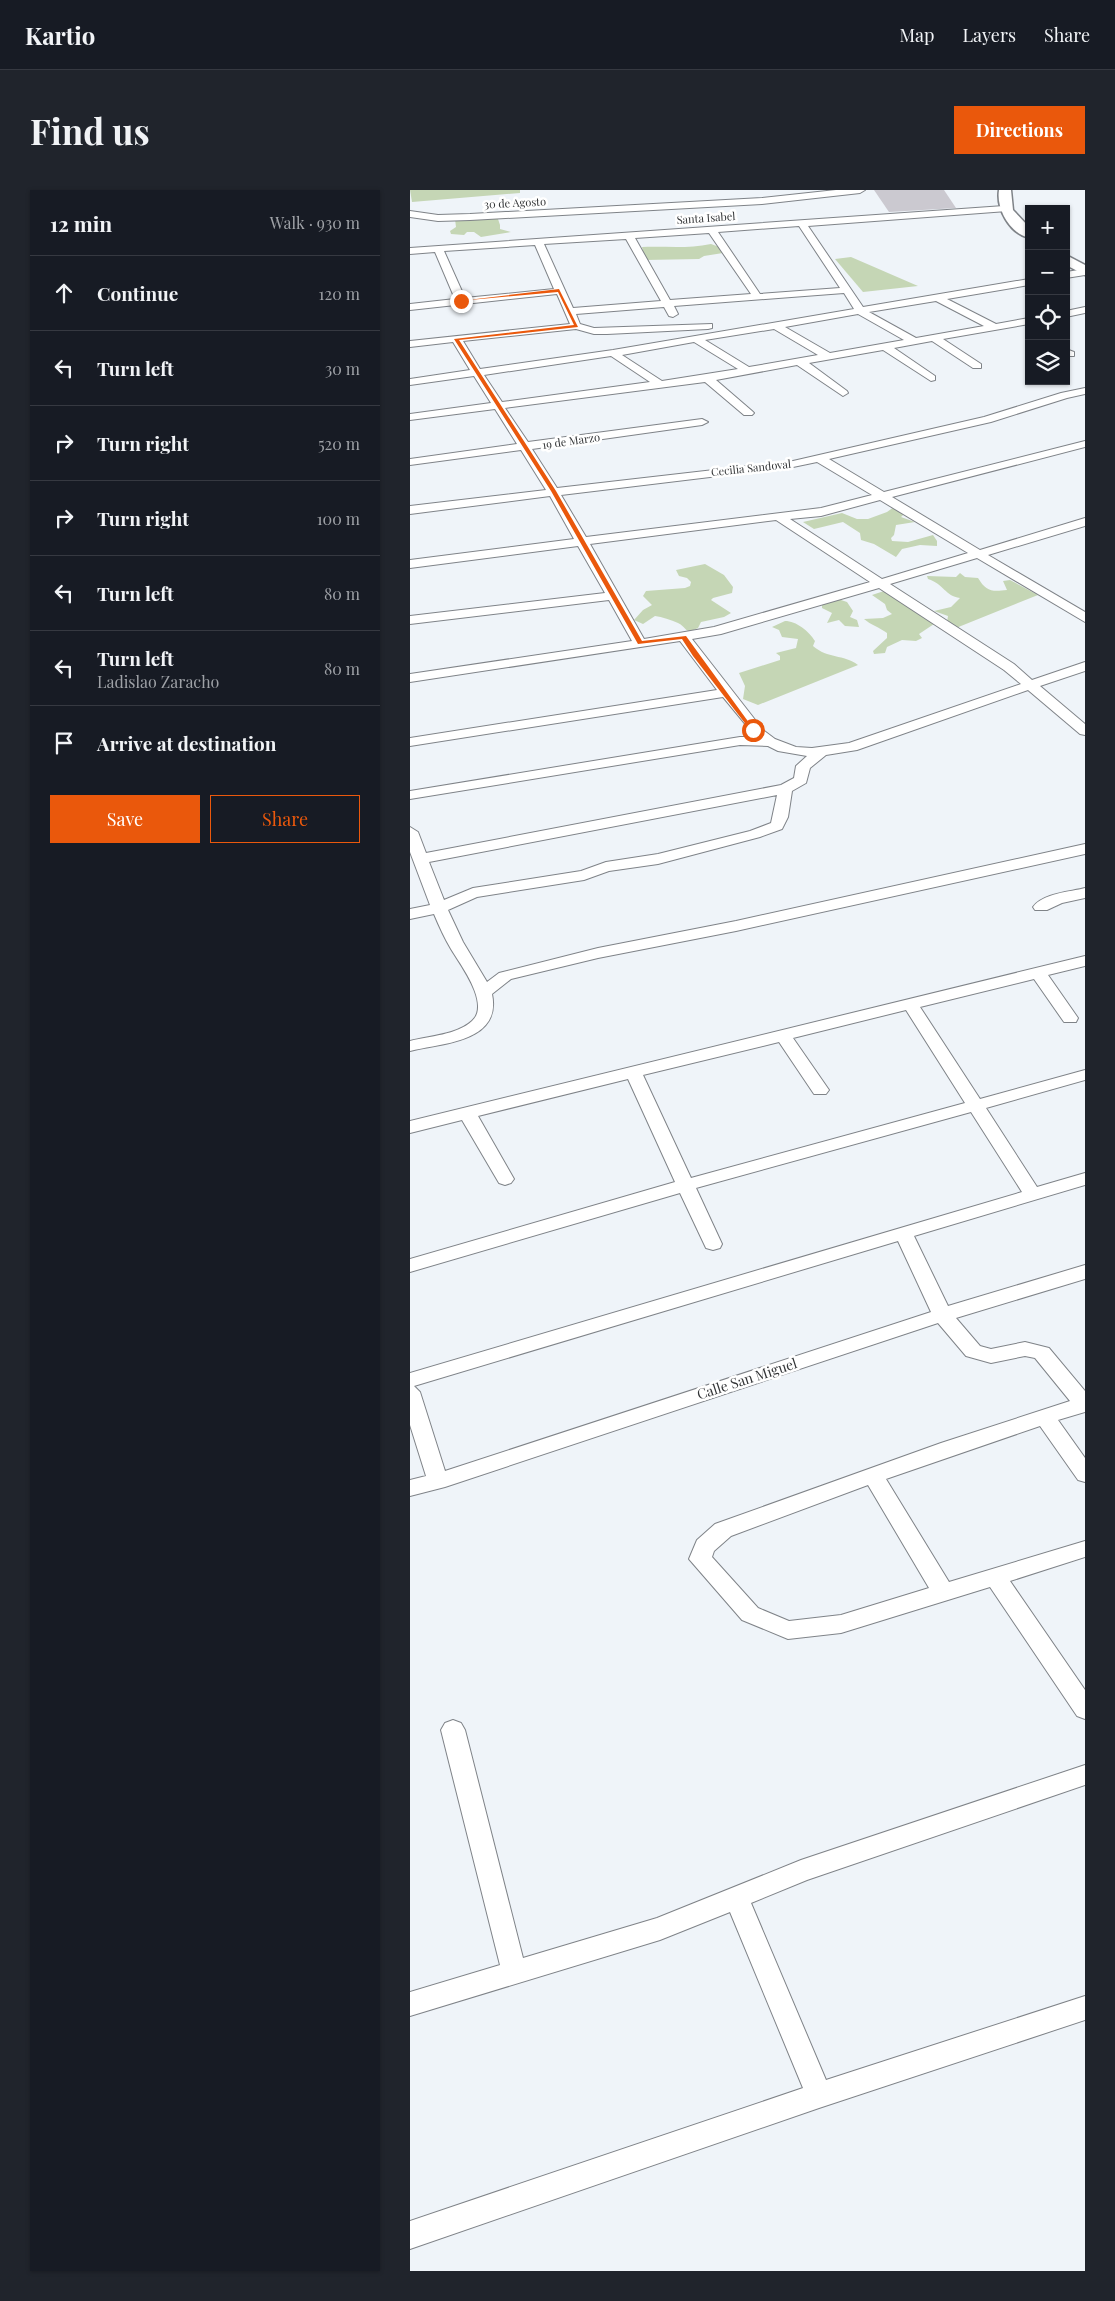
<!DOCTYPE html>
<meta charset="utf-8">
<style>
body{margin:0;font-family:"Playfair Display",serif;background:#20242c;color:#f1f3f6}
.controls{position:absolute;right:15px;top:15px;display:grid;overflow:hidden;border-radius:0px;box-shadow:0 1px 4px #0004}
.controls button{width:45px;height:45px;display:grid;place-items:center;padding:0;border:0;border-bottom:1px solid #363941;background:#171b24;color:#f1f3f6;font:25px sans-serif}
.stop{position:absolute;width:15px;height:15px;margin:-11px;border:4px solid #ea580c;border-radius:50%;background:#fff}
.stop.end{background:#ea580c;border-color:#fff;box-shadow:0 1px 5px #0008}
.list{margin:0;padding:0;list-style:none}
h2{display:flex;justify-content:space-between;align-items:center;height:65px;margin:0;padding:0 20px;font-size:21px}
h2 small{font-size:16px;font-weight:400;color:#9ea1a6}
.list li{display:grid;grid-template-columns:32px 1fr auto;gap:15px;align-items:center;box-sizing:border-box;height:75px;padding:0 20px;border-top:1px solid #363941}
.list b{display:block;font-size:19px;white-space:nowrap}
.list p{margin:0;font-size:16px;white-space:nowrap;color:#9ea1a6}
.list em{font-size:16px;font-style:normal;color:#9ea1a6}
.actions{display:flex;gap:10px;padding:15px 20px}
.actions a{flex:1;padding:11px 0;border:1px solid #ea580c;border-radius:0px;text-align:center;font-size:18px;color:#ea580c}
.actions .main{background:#ea580c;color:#fff}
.icon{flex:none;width:28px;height:28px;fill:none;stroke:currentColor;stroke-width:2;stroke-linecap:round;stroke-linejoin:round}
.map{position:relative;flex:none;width:675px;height:2081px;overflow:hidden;border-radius:0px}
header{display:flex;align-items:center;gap:30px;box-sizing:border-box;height:70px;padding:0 25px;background:#171b24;border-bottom:1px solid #363941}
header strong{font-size:24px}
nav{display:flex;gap:28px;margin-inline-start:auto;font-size:18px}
.intro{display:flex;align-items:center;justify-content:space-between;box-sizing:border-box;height:120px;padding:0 30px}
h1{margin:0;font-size:35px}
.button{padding:12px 22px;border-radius:0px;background:#ea580c;color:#fff;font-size:18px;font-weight:700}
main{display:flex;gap:30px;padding:0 30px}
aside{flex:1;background:#171b24;border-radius:0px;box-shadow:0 1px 4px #0004}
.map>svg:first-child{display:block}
.green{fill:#c5d6b5}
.building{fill:#cbc9d0}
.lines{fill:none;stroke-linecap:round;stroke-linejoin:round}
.minor-casing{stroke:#7f8388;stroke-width:2}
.secondary-casing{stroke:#7f8388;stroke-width:3}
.minor{fill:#fff;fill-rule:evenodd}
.secondary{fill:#fff;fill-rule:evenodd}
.route{fill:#ea580c}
.labels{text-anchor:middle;stroke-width:5;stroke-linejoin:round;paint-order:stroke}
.far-street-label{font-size:11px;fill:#323436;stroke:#fff}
.street-label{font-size:14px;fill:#323436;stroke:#fff}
</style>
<header>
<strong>Kartio</strong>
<nav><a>Map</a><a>Layers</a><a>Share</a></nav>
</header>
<div class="intro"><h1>Find us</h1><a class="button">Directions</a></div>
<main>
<aside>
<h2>12 min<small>Walk · 930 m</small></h2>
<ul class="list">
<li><svg class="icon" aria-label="ahead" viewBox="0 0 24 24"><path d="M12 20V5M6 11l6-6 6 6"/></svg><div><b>Continue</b></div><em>120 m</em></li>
<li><svg class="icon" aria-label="left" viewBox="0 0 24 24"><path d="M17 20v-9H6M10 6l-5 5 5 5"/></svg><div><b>Turn left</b></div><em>30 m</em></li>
<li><svg class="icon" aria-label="right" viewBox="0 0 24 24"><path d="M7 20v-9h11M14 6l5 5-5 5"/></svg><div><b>Turn right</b></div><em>520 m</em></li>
<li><svg class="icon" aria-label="right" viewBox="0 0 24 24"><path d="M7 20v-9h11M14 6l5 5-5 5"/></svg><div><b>Turn right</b></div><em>100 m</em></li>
<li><svg class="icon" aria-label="left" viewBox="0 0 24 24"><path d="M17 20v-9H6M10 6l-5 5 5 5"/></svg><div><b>Turn left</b></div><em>80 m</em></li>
<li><svg class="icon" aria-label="left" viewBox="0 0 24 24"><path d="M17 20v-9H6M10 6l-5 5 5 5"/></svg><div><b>Turn left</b><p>Ladislao Zaracho</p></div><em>80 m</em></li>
<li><svg class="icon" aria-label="arrive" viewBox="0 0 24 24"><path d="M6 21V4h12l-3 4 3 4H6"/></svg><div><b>Arrive at destination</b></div></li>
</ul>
<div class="actions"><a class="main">Save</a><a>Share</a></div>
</aside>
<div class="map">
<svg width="675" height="2081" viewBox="0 0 675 2081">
<rect width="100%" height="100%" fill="#eff4f9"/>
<g class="green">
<path d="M 0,0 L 110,0 L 110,3 L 2,12 Z"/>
<path d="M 87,26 L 90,35 L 90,39 L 101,42 L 71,47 L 64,42 L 57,42 L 54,45 L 41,44 L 40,41 L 46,37 L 45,29 Z"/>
<path d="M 301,54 L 312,58 L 313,63 L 294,66 L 289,69 L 235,70 L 232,57 C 256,56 277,59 301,54 Z"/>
<path d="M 441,67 L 508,96 L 453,102 L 425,69 Z"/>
<path d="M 484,317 L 496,322 L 491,327 L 505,332 L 486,335 L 484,345 L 481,348 L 482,351 L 498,352 L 523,345 L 527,351 L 527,356 L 510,355 L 492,359 L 486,367 L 464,354 L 451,350 L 450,343 L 433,332 L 404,339 L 393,332 L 432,323 L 447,329 L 458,329 L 477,322 Z"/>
<path d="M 295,374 L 314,385 L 323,397 L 322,403 L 303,408 L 301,410 L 321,423 L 314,427 L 291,432 L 288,438 C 274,445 278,438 268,433 C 261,430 252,427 245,426 L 233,434 L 224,430 L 233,420 L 242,415 L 233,406 L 236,401 L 275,398 L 280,396 L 281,392 L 277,388 L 269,386 L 266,380 Z"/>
<path d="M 550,383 L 555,387 L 568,388 C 576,401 581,402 597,400 L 593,391 L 600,390 L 628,405 L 546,438 L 537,432 L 538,426 L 524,421 L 541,417 L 550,408 C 535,406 534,394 518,389 L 517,386 L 546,387 Z"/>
<path d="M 474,401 L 524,434 L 509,444 L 512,448 L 506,451 L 492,450 L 477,457 L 475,463 L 464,464 L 463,461 L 477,448 L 477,443 C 469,437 461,435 454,429 L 473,428 L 482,424 L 477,420 L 475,414 L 462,405 Z"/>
<path d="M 428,409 L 437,412 L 443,421 L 440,427 L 447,430 L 449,437 L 435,436 L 429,430 L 417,433 L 422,423 L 412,418 L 412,414 Z"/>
<path d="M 375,431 C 386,431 399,441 405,451 L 403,456 C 418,469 433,464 448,475 L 348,515 L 333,509 L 335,496 L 329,483 L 370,470 L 370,466 L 366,463 L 386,458 L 388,449 L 372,447 L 369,440 L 362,437 Z"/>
</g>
<path class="building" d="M 464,0 L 534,0 L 546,18 L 479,22 Z"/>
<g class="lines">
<defs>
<g id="minor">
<path d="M 426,0 L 455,0 L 450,3 L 352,14 L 60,30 L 28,31 L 0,27 L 0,21 L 28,25 L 60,24 L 352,8 Z"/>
<path d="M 594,16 L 599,19 L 597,21 L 398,36 L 453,117 L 619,89 L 619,95 L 537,109 L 586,134 L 619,128 L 619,134 L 533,149 L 571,174 L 571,178 L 563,178 L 522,151 L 484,158 L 525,186 L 525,190 L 521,191 L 473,160 L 399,173 L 437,201 L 438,203 L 433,206 L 387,175 L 306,190 L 342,221 L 344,223 L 342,225 L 334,225 L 295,192 L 95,218 L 118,252 L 292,229 L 298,232 L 292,235 L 122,259 L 147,298 L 383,271 L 574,227 L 651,203 L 675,198 L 675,204 L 657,208 L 581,232 L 419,269 L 474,302 L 675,251 L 675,257 L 482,307 L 570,360 L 675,328 L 675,336 L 578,365 L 675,422 L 675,432 L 567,368 L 480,394 L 604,474 L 622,490 L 675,472 L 675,481 L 630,496 L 675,534 L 675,545 L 670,544 L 618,500 L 447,560 L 416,565 L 400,578 L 396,593 L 382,601 L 378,627 L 372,639 L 350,647 L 248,674 L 199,681 L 174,690 L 67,707 L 38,720 L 53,752 L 77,792 L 89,783 L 188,758 L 326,731 L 675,654 L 675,664 L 326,741 L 188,768 L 101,789 L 82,804 C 92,852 33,853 0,861 L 0,851 C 19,846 47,845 62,831 C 81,814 50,774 41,759 C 34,747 29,736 24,724 L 0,729 L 0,719 L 20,715 L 0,662 L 0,637 L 8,642 L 16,663 L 371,595 L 384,588 L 386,576 L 397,566 L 368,561 L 358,556 L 330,555 L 0,609 L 0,601 L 330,547 L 346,547 L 313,507 L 0,556 L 0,548 L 307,500 L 270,451 L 0,492 L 0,484 L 222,451 L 199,410 L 0,434 L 0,426 L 195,403 L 168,356 L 0,378 L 0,370 L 164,349 L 140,306 L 0,324 L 0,316 L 136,300 L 111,260 L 0,275 L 0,269 L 107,254 L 85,219 L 0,230 L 0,224 L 81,213 L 64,186 L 0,195 L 0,189 L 60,180 L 43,152 L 0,157 L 0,151 L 160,134 L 147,104 L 0,120 L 0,114 L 45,109 L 25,62 L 0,64 L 0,58 ZM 389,36 L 430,98 L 350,104 L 308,42 ZM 299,43 L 341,104 L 260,110 L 225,48 ZM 216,49 L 251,111 L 163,118 L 134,54 ZM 125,55 L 144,99 L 55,108 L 34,61 ZM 434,103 L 444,119 L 203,160 L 70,179 L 53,151 L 166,139 L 184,144 L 197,144 L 298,139 L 302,138 L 302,134 L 184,138 L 170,134 L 166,124 L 254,117 L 259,126 L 263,127 L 268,124 L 264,116 ZM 526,111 L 574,136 L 506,148 L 459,122 ZM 448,124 L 494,150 L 420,163 L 375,137 ZM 364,139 L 408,165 L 339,177 L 295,150 ZM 284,152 L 328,179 L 252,191 L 212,165 ZM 201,166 L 240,192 L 92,212 L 74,185 ZM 407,272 L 462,305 L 411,318 L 176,347 L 151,305 L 383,277 ZM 470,310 L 558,363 L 472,389 L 380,329 L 411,326 ZM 366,330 L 460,392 L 304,437 L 234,449 L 180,354 ZM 469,398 L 594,480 L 611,494 L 439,553 L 402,558 L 386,557 L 365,549 L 353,540 L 282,449 L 311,444 ZM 367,605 L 361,633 L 340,641 L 248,664 L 196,672 L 171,681 L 63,698 L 34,710 L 19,672 Z"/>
<path d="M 675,79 L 675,85 L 656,88 L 656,82 Z"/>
<path d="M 675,117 L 675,123 L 656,127 L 656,121 Z"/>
<path d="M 656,159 L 664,162 L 664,166 L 656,166 Z"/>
<path d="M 675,698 L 675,708 L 652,713 L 637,720 L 625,720 L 623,717 C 633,703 660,702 675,698 Z"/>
<path d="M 675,766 L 675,776 L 638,785 L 668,828 L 666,832 L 654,832 L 624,789 L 510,817 L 570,909 L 675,880 L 675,890 L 576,918 L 627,997 L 675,983 L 675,995 L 504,1046 L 538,1116 L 675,1075 L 675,1089 L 546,1128 L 570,1156 L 581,1159 L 615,1152 L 639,1158 L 675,1201 L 675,1222 L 648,1230 L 675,1268 L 675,1292 L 668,1290 L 630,1236 L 476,1289 L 539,1392 L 675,1351 L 675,1367 L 600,1391 L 675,1500 L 675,1529 L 667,1526 L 580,1397 L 431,1443 L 378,1449 L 332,1430 L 279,1369 L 287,1350 L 305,1334 L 531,1253 L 660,1211 L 625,1168 L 615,1166 L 581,1173 L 556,1166 L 528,1133 L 35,1297 L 0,1306 L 0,1290 L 16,1286 L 0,1235 L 0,1183 L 612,1002 L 561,922 L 286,998 L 312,1054 L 310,1058 L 303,1060 L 296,1058 L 270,1003 L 0,1082 L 0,1069 L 265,992 L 218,889 L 68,926 L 104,989 L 101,993 L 95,995 L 89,993 L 52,930 L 0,943 L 0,931 ZM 496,820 L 555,913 L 281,988 L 233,885 L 369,852 L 404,904 L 416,904 L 419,900 L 383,848 ZM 488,1051 L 521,1122 L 35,1281 L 10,1202 L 4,1196 ZM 458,1295 L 519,1398 L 431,1425 L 379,1431 L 348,1418 L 302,1367 L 304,1361 L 321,1346 Z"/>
<path d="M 43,1530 L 51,1533 L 55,1540 L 113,1768 L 247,1728 L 391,1670 L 675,1575 L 675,1595 L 397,1690 L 341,1713 L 416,1890 L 675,1806 L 675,1830 L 409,1918 L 0,2059 L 0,2031 L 393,1898 L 320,1722 L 250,1750 L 0,1826 L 0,1802 L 90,1775 L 31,1540 L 35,1533 Z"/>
</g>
<g id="secondary">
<path d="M 589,0 L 601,0 L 603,20 L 619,37 L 619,48 C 599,43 586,18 589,0 Z"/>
<path d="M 656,65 L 675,75 L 675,85 L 656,75 Z"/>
</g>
</defs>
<use href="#minor" class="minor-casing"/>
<use href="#secondary" class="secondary-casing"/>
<use href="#minor" class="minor"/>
<use href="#secondary" class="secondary"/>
</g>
<path class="route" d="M 149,99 L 168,137 L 49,150 L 146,301 L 232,451 L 276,446 L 345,541 L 341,541 L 283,466 L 272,449 L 228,454 L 141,301 L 44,149 L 164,135 L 148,102 L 49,111 Z"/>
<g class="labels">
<g class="far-street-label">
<text transform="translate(105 13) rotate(-3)" y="4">30 de Agosto</text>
<text transform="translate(296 28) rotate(-4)" y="4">Santa Isabel</text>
<text transform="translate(161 251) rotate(-8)" y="4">19 de Marzo</text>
<text transform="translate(341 278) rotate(-6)" y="4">Cecilia Sandoval</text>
</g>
<g class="street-label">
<text transform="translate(337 1189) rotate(-18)" y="5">Calle San Miguel</text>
</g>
</g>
</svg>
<div class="controls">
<button>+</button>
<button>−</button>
<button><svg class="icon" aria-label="locate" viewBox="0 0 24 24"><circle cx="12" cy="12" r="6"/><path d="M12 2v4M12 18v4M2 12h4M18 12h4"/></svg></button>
<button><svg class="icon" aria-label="layers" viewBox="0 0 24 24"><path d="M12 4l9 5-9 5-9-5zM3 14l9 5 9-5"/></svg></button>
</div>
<div class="stop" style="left:343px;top:540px"></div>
<div class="stop end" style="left:51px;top:111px"></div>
</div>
</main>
